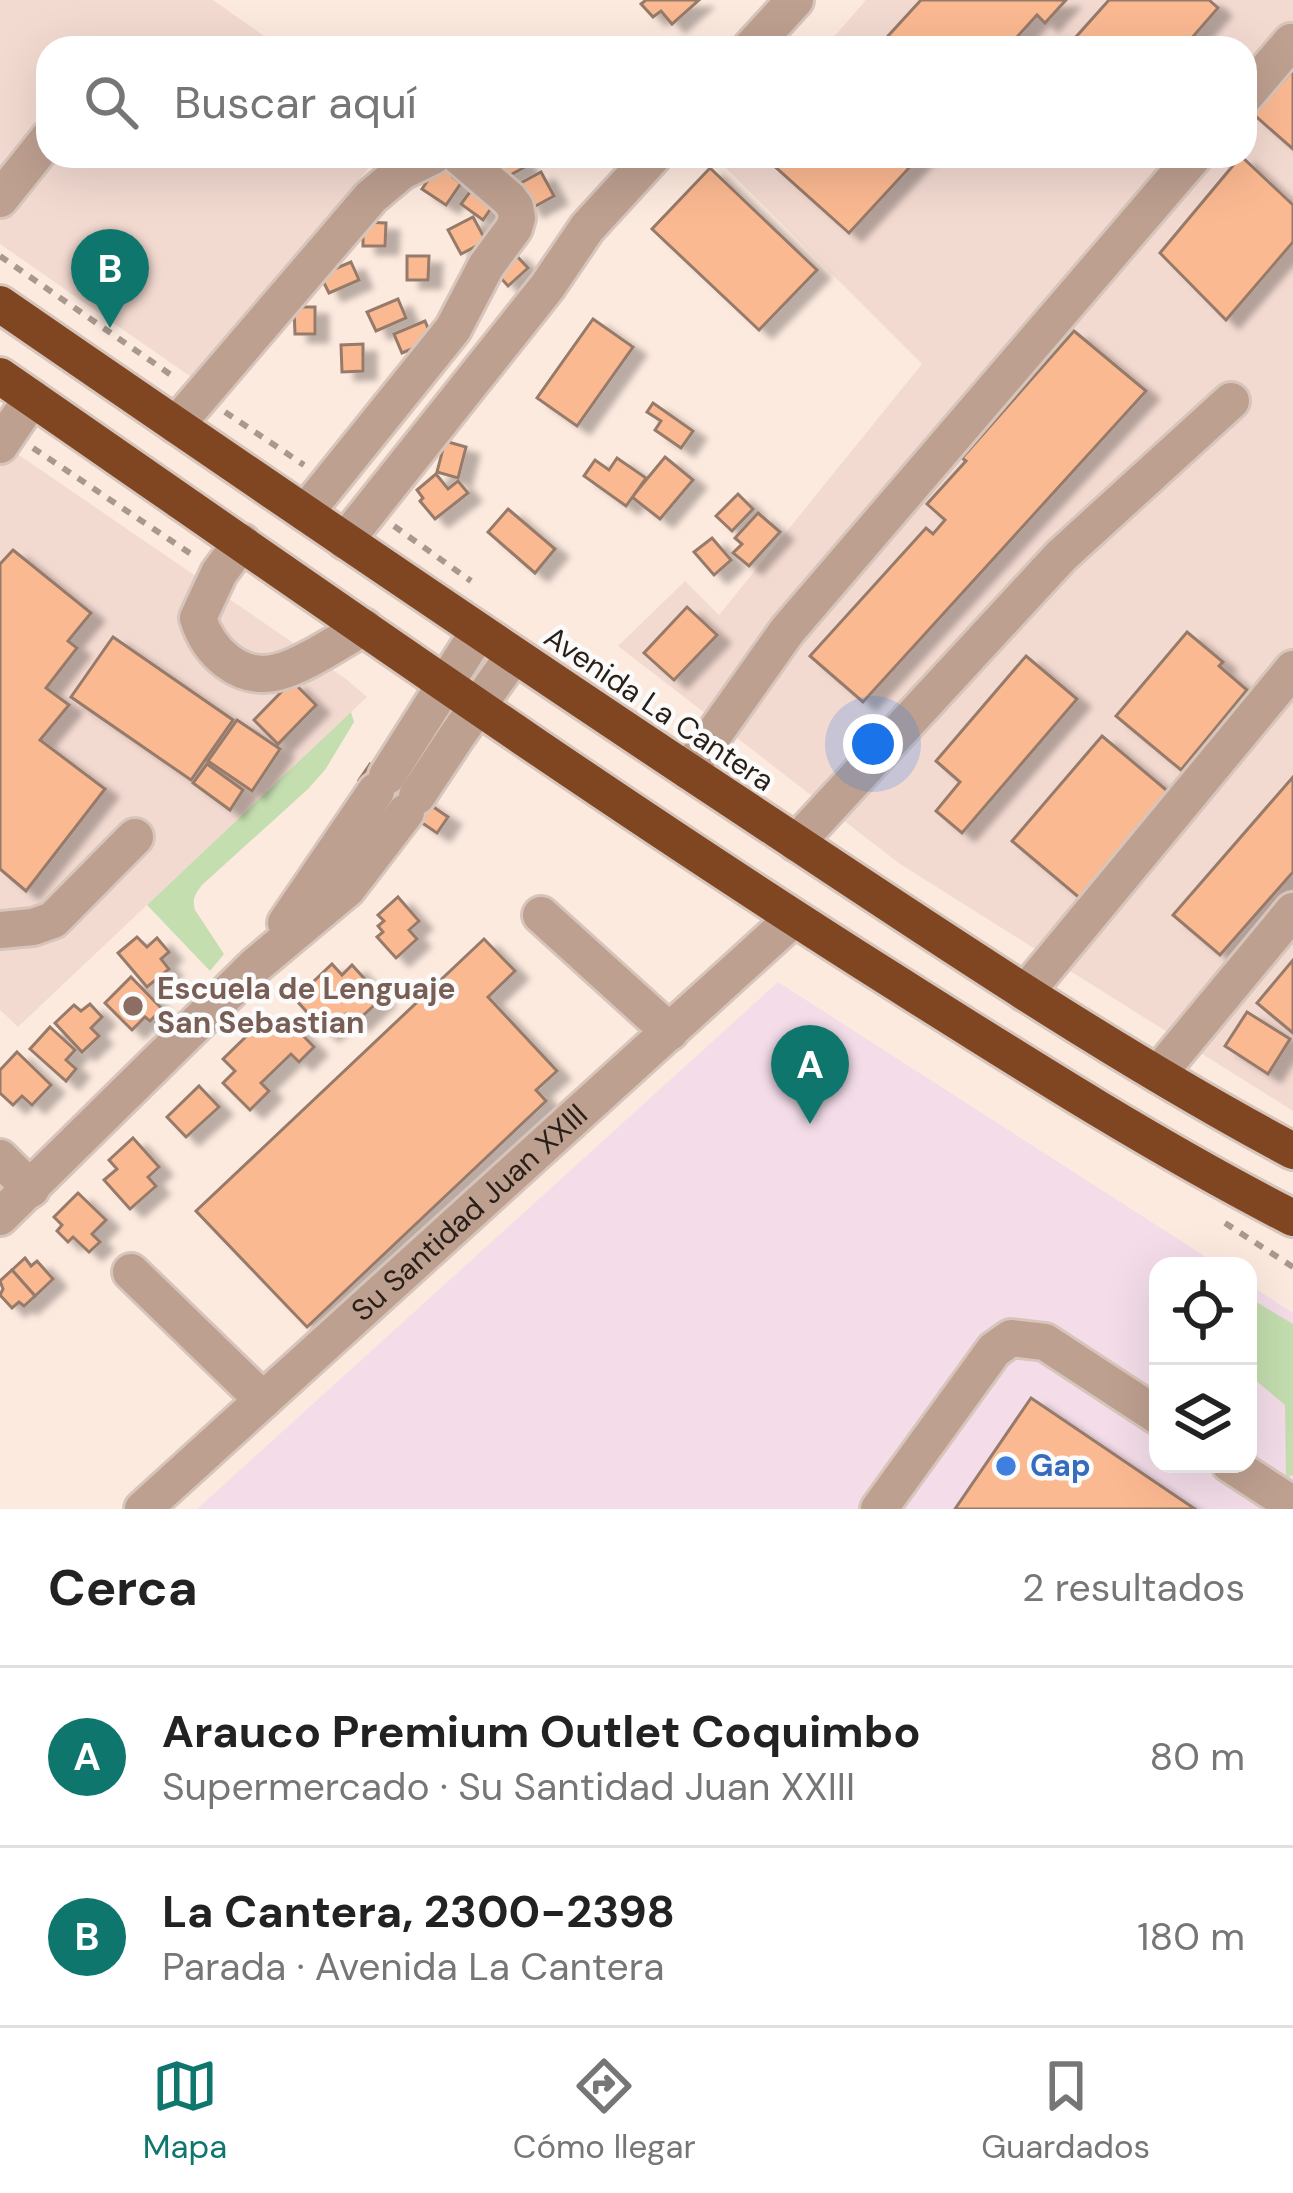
<!DOCTYPE html>
<html lang="es">
<meta charset="utf-8">
<style>
body{margin:0;font-family:"DM Sans",sans-serif;background:#f2f2f2;color:#222}
.controls{position:absolute;right:36px;bottom:36px;display:grid;overflow:hidden;border-radius:24px;box-shadow:0 12px 48px #0002}
.controls button{width:108px;height:108px;display:grid;place-items:center;padding:0;border:0;border-bottom:3px solid #e0e0e0;background:#fff;color:#222;font:60px sans-serif}
.you{position:absolute;left:873px;top:744px;width:42px;height:42px;margin:-30px;border:9px solid #fff;border-radius:50%;background:#1a73e8;box-shadow:0 0 0 18px #1a73e833}
.badge{display:grid;place-items:center;width:78px;height:78px;border-radius:50%;background:#0f766e;color:#fff;font-size:39px;font-weight:700}
.pin{position:absolute;translate:-50% -99px;filter:drop-shadow(0 3px 6px #0008)}
.pin::after{content:'';position:absolute;top:63px;width:42px;height:36px;background:inherit;clip-path:polygon(0 0,100% 0,50% 100%)}
.list{margin:0;padding:0;list-style:none}
h2{display:flex;justify-content:space-between;align-items:center;height:156px;margin:0;padding:0 48px;font-size:51px}
h2 small{font-size:39px;font-weight:400;color:#767676}
.list li{display:grid;grid-template-columns:78px 1fr auto;gap:36px;align-items:center;box-sizing:border-box;height:180px;padding:0 48px;border-top:3px solid #e0e0e0}
.list b{display:block;font-size:45px;white-space:nowrap}
.list p{margin:0;font-size:39px;white-space:nowrap;color:#767676}
.list em{font-size:39px;font-style:normal;color:#767676}
.icon{flex:none;width:66px;height:66px;fill:none;stroke:currentColor;stroke-width:2;stroke-linecap:round;stroke-linejoin:round}
.map{position:relative;flex:none;width:1293px;height:1509px;overflow:hidden}
.search{position:absolute;background:#fff;box-shadow:0 12px 48px #0002;left:36px;right:36px;top:36px;height:132px;display:flex;align-items:center;gap:30px;box-sizing:border-box;padding:0 42px;border-radius:36px;color:#767676;font-size:45px}
.sheet{height:516px;background:#fff}
nav{display:flex;justify-content:space-around;align-items:center;box-sizing:border-box;height:168px;border-top:3px solid #e0e0e0;background:#fff;font-size:33px;color:#767676}
nav a{display:grid;justify-items:center;gap:6px}
nav .on{color:#0f766e}
.map>svg:first-child{display:block}
.commercial{fill:#f4dde9}
.industrial{fill:#f3dad1}
.green{fill:#c4deaf}
.building{fill:#fbb991;stroke:#967a6a;stroke-width:3;filter:url(#shadow)}
.lines{fill:none;stroke-linecap:round;stroke-linejoin:round}
.minor-casing{stroke:#d7c5bb;stroke-width:42}
.highway-casing{stroke:#d7c5bb;stroke-width:42}
.path{stroke:#a8988f;stroke-width:6;stroke-dasharray:9 9;stroke-linecap:butt}
.minor{stroke:#bea090;stroke-width:36}
.highway{stroke:#804622;stroke-width:36}
.education-dot{fill:#8d6e63;stroke:#fbfbfb;stroke-width:4.5}
.shop-dot{fill:#3f7fe0;stroke:#fbfbfb;stroke-width:4.5}
.labels{text-anchor:middle;stroke-width:9;stroke-linejoin:round;paint-order:stroke}
.street-label{font-size:30px;fill:#2a1f18;stroke:#fbfbfb}
.education-label{font-size:30px;font-weight:bold;fill:#785e54;stroke:#fbfbfb;text-anchor:start}
.shop-label{font-size:30px;font-weight:bold;fill:#366cbe;stroke:#fbfbfb;text-anchor:start}
</style>
<div class="map">
<svg width="1293" height="1509" viewBox="0 0 1293 1509">
<defs>
<filter id="shadow"><feDropShadow dx="13" dy="8" stdDeviation="3" flood-color="#0004"/></filter>
</defs>
<rect width="100%" height="100%" fill="#fdeadf"/>
<path class="commercial" d="M 778,982 L 1220,1266 L 1158,1266 L 1158,1464 L 1248,1464 L 1248,1284 L 1293,1313 L 1293,1509 L 197,1509 Z"/>
<g class="industrial">
<path d="M 0,0 L 213,0 L 281,48 L 48,48 L 48,156 L 379,156 L 191,377 L 0,244 Z"/>
<path d="M 866,0 L 1293,0 L 1293,1111 L 900,864 L 618,646 L 685,581 L 719,615 L 922,364 L 722,164 L 729,156 L 1245,156 L 1245,48 L 824,48 Z"/>
<path d="M 0,442 L 346,679 L 367,697 L 18,1027 L 0,1010 Z"/>
</g>
<g class="green">
<path d="M 351,712 L 354,722 L 325,770 L 308,789 L 202,885 C 195,894 192,899 195,910 L 224,954 L 210,971 L 147,905 Z"/>
<path d="M 1248,1297 L 1293,1324 L 1293,1475 L 1286,1478 L 1285,1405 L 1248,1374 Z"/>
</g>
<g class="building">
<path d="M 646,0 L 699,0 L 672,24 L 661,11 L 653,17 L 641,4 Z"/>
<path d="M 921,0 L 1066,0 L 1045,23 L 1037,15 L 1007,48 L 877,48 Z"/>
<path d="M 1109,0 L 1209,0 L 1218,8 L 1183,48 L 1066,48 Z"/>
<path d="M 1293,70 L 1293,149 L 1253,114 Z"/>
<path d="M 488,156 L 519,156 L 525,167 L 501,180 Z"/>
<path d="M 777,156 L 920,156 L 849,233 L 771,163 Z"/>
<path d="M 1241,156 L 1293,205 L 1293,242 L 1226,320 L 1160,253 Z"/>
<path d="M 442,159 L 458,170 L 453,177 L 461,183 L 446,205 L 422,189 Z"/>
<path d="M 710,168 L 817,270 L 759,330 L 652,229 Z"/>
<path d="M 541,172 L 554,196 L 530,209 L 517,185 Z"/>
<path d="M 475,185 L 496,201 L 483,220 L 461,204 Z"/>
<path d="M 473,217 L 486,241 L 461,254 L 448,230 Z"/>
<path d="M 363,222 L 386,223 L 385,246 L 363,246 Z"/>
<path d="M 512,251 L 528,268 L 508,286 L 492,268 Z"/>
<path d="M 407,256 L 429,256 L 428,280 L 407,280 Z"/>
<path d="M 351,262 L 359,280 L 329,293 L 320,275 Z"/>
<path d="M 398,299 L 406,318 L 376,331 L 367,312 Z"/>
<path d="M 294,307 L 315,307 L 315,334 L 295,334 Z"/>
<path d="M 593,319 L 633,347 L 577,426 L 537,398 Z"/>
<path d="M 425,321 L 433,340 L 402,353 L 394,334 Z"/>
<path d="M 1074,331 L 1146,391 L 863,702 L 810,656 L 926,528 L 933,534 L 945,520 L 927,504 L 966,461 L 962,458 Z"/>
<path d="M 363,344 L 363,371 L 342,372 L 341,345 Z"/>
<path d="M 653,403 L 693,431 L 681,448 L 655,430 L 661,421 L 647,412 Z"/>
<path d="M 445,441 L 466,447 L 458,478 L 437,472 Z"/>
<path d="M 665,457 L 693,480 L 660,519 L 632,497 Z"/>
<path d="M 617,458 L 646,478 L 626,506 L 584,476 L 595,460 L 609,470 Z"/>
<path d="M 436,474 L 448,489 L 458,481 L 468,493 L 435,519 L 420,501 L 423,498 L 417,490 Z"/>
<path d="M 738,494 L 753,509 L 732,531 L 716,516 Z"/>
<path d="M 508,509 L 555,549 L 535,573 L 488,532 Z"/>
<path d="M 758,513 L 780,532 L 749,566 L 733,553 L 742,544 L 735,538 Z"/>
<path d="M 712,538 L 731,560 L 714,575 L 694,552 Z"/>
<path d="M 13,550 L 91,613 L 68,641 L 77,648 L 46,688 L 69,705 L 40,740 L 105,789 L 26,891 L 0,869 L 0,564 Z"/>
<path d="M 687,607 L 717,635 L 674,680 L 644,653 Z"/>
<path d="M 1187,632 L 1223,662 L 1219,666 L 1247,690 L 1181,770 L 1116,716 Z"/>
<path d="M 113,637 L 233,720 L 191,780 L 71,697 Z"/>
<path d="M 1026,656 L 1077,699 L 962,833 L 936,811 L 960,782 L 936,761 Z"/>
<path d="M 292,681 L 316,705 L 278,744 L 254,720 Z"/>
<path d="M 237,720 L 280,749 L 252,791 L 208,761 Z"/>
<path d="M 1102,736 L 1171,794 L 1082,900 L 1012,841 Z"/>
<path d="M 207,764 L 243,790 L 230,810 L 193,783 Z"/>
<path d="M 370,764 L 448,817 L 437,833 L 359,780 Z"/>
<path d="M 1293,777 L 1293,872 L 1220,955 L 1173,915 Z"/>
<path d="M 398,897 L 419,921 L 409,930 L 417,939 L 396,958 L 377,937 L 383,932 L 378,926 L 384,921 L 378,915 Z"/>
<path d="M 137,937 L 147,947 L 157,938 L 169,952 L 161,959 L 169,969 L 147,987 L 118,953 Z"/>
<path d="M 484,939 L 515,971 L 488,997 L 557,1071 L 536,1090 L 546,1101 L 307,1327 L 196,1211 Z"/>
<path d="M 1293,960 L 1293,1033 L 1257,1003 Z"/>
<path d="M 332,964 L 342,975 L 352,965 L 382,998 L 355,1023 L 346,1014 L 326,1033 L 295,999 Z"/>
<path d="M 131,977 L 162,1009 L 150,1021 L 145,1017 L 132,1030 L 105,1003 Z"/>
<path d="M 90,1004 L 102,1017 L 91,1028 L 99,1036 L 82,1052 L 55,1023 L 74,1005 L 81,1011 Z"/>
<path d="M 1247,1012 L 1290,1039 L 1268,1074 L 1225,1046 Z"/>
<path d="M 286,1018 L 314,1047 L 299,1062 L 291,1054 L 261,1083 L 269,1091 L 250,1110 L 223,1083 L 235,1071 L 223,1059 L 261,1022 L 271,1032 Z"/>
<path d="M 50,1027 L 75,1050 L 66,1060 L 76,1069 L 66,1081 L 30,1049 Z"/>
<path d="M 17,1052 L 51,1085 L 32,1105 L 22,1096 L 13,1105 L 0,1093 L 0,1070 Z"/>
<path d="M 199,1086 L 219,1107 L 186,1137 L 167,1117 Z"/>
<path d="M 133,1138 L 159,1167 L 148,1177 L 156,1186 L 130,1209 L 104,1180 L 117,1169 L 109,1160 Z"/>
<path d="M 78,1193 L 106,1220 L 92,1234 L 100,1242 L 89,1252 L 73,1237 L 68,1242 L 57,1231 L 62,1225 L 54,1217 Z"/>
<path d="M 25,1258 L 31,1266 L 37,1261 L 53,1279 L 35,1296 L 12,1270 Z"/>
<path d="M 12,1270 L 35,1296 L 24,1306 L 19,1302 L 12,1308 L 0,1295 L 3,1289 L 0,1281 Z"/>
<path d="M 1031,1398 L 1195,1509 L 955,1509 Z"/>
</g>
<g class="lines">
<defs>
<g id="minor">
<path d="M 751,48 L 795,0"/>
<path d="M 1245,96 L 1291,42"/>
<path d="M 0,199 L 48,139"/>
<path d="M 176,425 L 371,197 L 402,171 L 433,156"/>
<path d="M 0,445 L 32,398"/>
<path d="M 305,513 L 453,329 L 486,266 L 514,228 L 517,218 L 515,207 L 509,199 L 459,156"/>
<path d="M 345,541 L 547,287 L 587,228 L 653,156"/>
<path d="M 242,542 L 219,573 L 198,618 C 208,651 239,682 278,672 C 303,666 341,640 364,627"/>
<path d="M 688,771 L 787,631 L 1194,156"/>
<path d="M 387,776 L 479,631"/>
<path d="M 417,796 L 458,734 L 514,655"/>
<path d="M 796,843 L 1061,556 L 1231,401"/>
<path d="M 541,915 L 670,1032"/>
<path d="M 286,923 L 376,791"/>
<path d="M 0,930 L 33,927 L 53,920 L 135,837"/>
<path d="M 1025,993 L 1293,669"/>
<path d="M 1158,1074 L 1293,911"/>
<path d="M 0,1158 L 31,1189"/>
<path d="M 0,1217 L 256,965 L 347,889 L 406,812"/>
<path d="M 131,1272 L 263,1400"/>
<path d="M 1230,1464 L 1287,1501"/>
<path id="s1" d="M 143,1509 L 794,918"/>
<path d="M 879,1509 L 994,1350 L 1011,1338 L 1045,1342 L 1158,1416"/>
</g>
<g id="highway">
<path d="M 0,304 C 257,481 515,657 776,829 C 945,941 1114,1055 1293,1151"/>
<path d="M 0,376 C 294,579 585,786 887,977 C 1020,1061 1153,1146 1293,1218"/>
</g>
</defs>
<use href="#minor" class="minor-casing"/>
<use href="#highway" class="highway-casing"/>
<g class="path">
<path d="M 0,256 L 174,377"/>
<path d="M 225,412 L 304,465"/>
<path d="M 33,448 L 191,554"/>
<path d="M 394,526 L 471,581"/>
<path d="M 1225,1223 L 1293,1267"/>
</g>
<use href="#minor" class="minor"/>
<use href="#highway" class="highway"/>
</g>
<circle class="education-dot" cx="133" cy="1006" r="12"/>
<circle class="shop-dot" cx="1006" cy="1466" r="12"/>
<g class="labels">
<g class="street-label">
<text transform="translate(659 709) rotate(34)" y="10">Avenida La Cantera</text>
<text dy="10" stroke="none"><textPath href="#s1" startOffset="441">Su Santidad Juan XXIII</textPath></text>
</g>
<g class="education-label">
<text x="157" y="999">Escuela de Lenguaje<tspan x="157" dy="34">San Sebastian</tspan></text>
</g>
<g class="shop-label">
<text x="1030" y="1476">Gap</text>
</g>
</g>
</svg>
<div class="controls">
<button><svg class="icon" aria-label="locate" viewBox="0 0 24 24"><circle cx="12" cy="12" r="6"/><path d="M12 2v4M12 18v4M2 12h4M18 12h4"/></svg></button>
<button><svg class="icon" aria-label="layers" viewBox="0 0 24 24"><path d="M12 4l9 5-9 5-9-5zM3 14l9 5 9-5"/></svg></button>
</div>
<div class="you"></div>
<div class="pin badge" style="left:810px;top:1124px">A</div>
<div class="pin badge" style="left:110px;top:328px">B</div>
<div class="search"><svg class="icon" aria-label="search" viewBox="0 0 24 24"><circle cx="10" cy="10" r="6"/><path d="M15 15l6 6"/></svg>Buscar aquí</div>
</div>
<section class="sheet">
<h2>Cerca<small>2 resultados</small></h2>
<ul class="list">
<li><span class="badge">A</span><div><b>Arauco Premium Outlet Coquimbo</b><p>Supermercado · Su Santidad Juan XXIII</p></div><em>80 m</em></li>
<li><span class="badge">B</span><div><b>La Cantera, 2300-2398</b><p>Parada · Avenida La Cantera</p></div><em>180 m</em></li>
</ul>
</section>
<nav>
<a class="on"><svg class="icon" aria-label="map" viewBox="0 0 24 24"><path d="M3 6l6-2 6 2 6-2v14l-6 2-6-2-6 2zM9 4v14M15 6v14"/></svg>Mapa</a>
<a><svg class="icon" aria-label="directions" viewBox="0 0 24 24"><path d="M12 3l9 9-9 9-9-9zM9 14v-3h6M13 9l2 2-2 2"/></svg>Cómo llegar</a>
<a><svg class="icon" aria-label="saved" viewBox="0 0 24 24"><path d="M7 4h10v16l-5-4-5 4z"/></svg>Guardados</a>
</nav>
